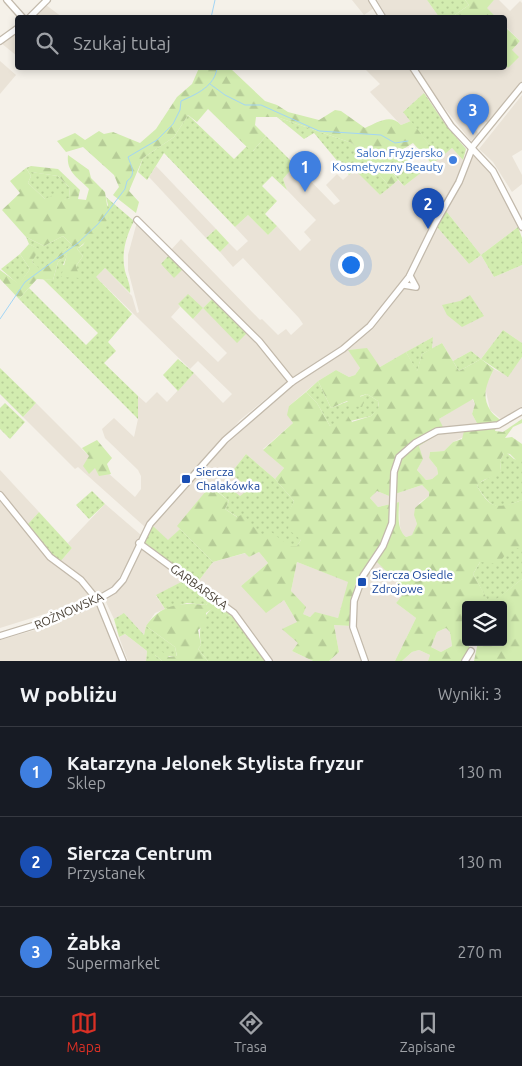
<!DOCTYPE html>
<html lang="pl">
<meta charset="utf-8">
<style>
body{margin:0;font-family:Ubuntu,sans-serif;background:#20242c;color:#f1f3f6}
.controls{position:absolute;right:15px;bottom:15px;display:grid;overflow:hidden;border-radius:5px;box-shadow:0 2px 8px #0003}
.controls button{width:45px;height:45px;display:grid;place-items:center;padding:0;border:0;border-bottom:1px solid #363941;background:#171b24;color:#f1f3f6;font:25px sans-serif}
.you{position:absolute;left:350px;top:264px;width:18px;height:18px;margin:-12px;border:4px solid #fff;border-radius:50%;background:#1a73e8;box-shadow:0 0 0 8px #1a73e833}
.badge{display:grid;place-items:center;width:32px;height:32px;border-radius:50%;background:#d93025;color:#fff;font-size:16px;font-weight:700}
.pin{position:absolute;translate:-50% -41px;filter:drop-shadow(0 1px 2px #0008)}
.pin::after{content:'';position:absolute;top:26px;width:18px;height:15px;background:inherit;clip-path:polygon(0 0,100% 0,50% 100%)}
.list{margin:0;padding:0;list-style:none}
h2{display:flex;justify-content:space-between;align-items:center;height:65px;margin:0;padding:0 20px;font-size:21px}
h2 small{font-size:16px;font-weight:400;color:#9ea1a6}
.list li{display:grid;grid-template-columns:32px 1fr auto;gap:15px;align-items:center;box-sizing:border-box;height:90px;padding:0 20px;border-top:1px solid #363941}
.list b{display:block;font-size:19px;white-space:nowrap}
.list p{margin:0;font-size:16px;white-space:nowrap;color:#9ea1a6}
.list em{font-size:16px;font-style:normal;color:#9ea1a6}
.icon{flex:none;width:28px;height:28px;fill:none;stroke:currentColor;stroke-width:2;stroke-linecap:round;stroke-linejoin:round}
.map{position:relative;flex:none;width:522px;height:661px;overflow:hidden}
.search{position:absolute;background:#171b24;box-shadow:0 2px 8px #0003;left:15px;right:15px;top:15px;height:55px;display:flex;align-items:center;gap:12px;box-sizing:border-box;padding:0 18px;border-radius:5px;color:#9ea1a6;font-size:19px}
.sheet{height:335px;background:#171b24}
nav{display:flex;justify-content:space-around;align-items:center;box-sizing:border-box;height:70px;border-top:1px solid #363941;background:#171b24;font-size:14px;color:#9ea1a6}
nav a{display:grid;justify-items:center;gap:2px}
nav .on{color:#d93025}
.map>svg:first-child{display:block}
.residential{fill:#eae3d7;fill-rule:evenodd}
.grass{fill:url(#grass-dots)}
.forest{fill:url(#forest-firs);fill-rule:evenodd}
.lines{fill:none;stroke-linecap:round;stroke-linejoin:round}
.stream{stroke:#a2d5f5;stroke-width:1}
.minor-casing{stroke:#c2b9ab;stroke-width:8}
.minor{stroke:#fff;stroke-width:5.5}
.shop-dot{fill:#3f7fe0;stroke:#fff;stroke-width:2}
.transit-dot{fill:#1a4fb4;stroke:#fff;stroke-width:2}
.labels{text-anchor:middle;stroke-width:5;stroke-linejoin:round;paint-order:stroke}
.shop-label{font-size:12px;fill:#366cbe;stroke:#fff;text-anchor:end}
.transit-label{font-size:12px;fill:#164399;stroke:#fff;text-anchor:start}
.street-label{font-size:12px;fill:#4a4237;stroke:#fff}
</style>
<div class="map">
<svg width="522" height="661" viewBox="0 0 522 661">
<defs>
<pattern id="grass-dots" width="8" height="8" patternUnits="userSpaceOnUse" patternTransform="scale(1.25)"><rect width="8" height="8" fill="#d2ecaf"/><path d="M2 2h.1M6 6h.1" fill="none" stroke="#b6cc97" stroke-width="1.8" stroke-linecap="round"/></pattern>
<pattern id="forest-firs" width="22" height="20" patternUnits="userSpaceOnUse" patternTransform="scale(1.25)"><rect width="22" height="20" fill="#d2ecaf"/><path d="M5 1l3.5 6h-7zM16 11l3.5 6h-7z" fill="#b6cc97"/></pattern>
</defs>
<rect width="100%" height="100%" fill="#f5f1e9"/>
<g class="residential">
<path d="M 352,0 L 369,0 L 374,8 L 364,15 Z"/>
<path d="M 377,0 L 427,0 L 439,17 L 387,17 Z"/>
<path d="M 494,0 L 499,0 L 510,11 L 520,1 L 522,3 L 522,82 L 488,123 L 485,121 L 476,130 L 479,134 L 471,141 L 434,95 L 417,68 L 504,68 L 505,64 L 508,68 L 512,50 L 520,41 L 505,26 L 504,18 L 496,17 L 486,8 Z"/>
<path d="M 46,5 L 62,17 L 31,18 Z"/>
<path d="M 17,29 L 17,56 L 1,43 Z"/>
<path d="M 0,61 L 16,75 L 0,94 Z"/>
<path d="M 364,68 L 409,68 L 424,93 L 403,112 L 411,121 L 401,125 L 370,92 L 380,84 Z"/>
<path d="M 522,95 L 522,150 L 512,156 L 522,175 L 522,184 L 512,192 L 493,162 L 479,149 Z"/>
<path d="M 452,148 L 463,160 L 458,180 L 430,226 L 403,282 L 368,325 L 356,336 L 291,378 L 170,251 L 181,239 L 260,320 L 262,319 L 278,335 L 286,329 L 291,335 L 303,324 L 299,318 L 243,258 L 233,267 L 220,252 L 229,243 L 237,251 L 248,241 L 235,227 L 248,215 L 268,235 L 277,226 L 300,251 L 311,240 L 304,232 L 316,220 L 287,190 L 283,179 L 295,165 L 334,205 L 340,201 L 326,185 L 337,174 L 343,180 L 355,169 L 380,195 L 398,180 L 404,186 Z"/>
<path d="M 474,156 L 489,170 L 518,227 L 481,255 L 494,277 L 522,265 L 522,343 L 503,330 L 481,359 L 471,351 L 453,361 L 442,343 L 432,349 L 433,337 L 380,367 L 361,349 L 349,350 L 360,368 L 355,375 L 349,377 L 336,370 L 318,381 L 289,406 L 293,423 L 263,449 L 284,468 L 275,479 L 246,454 L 231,473 L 249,489 L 240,497 L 223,483 L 216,490 L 210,486 L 178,526 L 180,529 L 168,541 L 153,526 L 160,516 L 218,452 L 295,383 L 348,350 L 373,329 L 414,276 L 437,227 L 469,264 L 481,255 L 446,211 L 463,181 L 471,158 Z"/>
<path d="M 156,166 L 216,229 L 206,238 L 149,177 Z"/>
<path d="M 137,222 L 170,254 L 161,265 L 184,268 L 213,298 L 203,308 L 237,342 L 248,332 L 289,380 L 240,420 L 145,527 L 78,467 L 75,469 L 23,417 L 36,403 L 89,456 L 135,497 L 141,489 L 141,476 L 138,470 L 105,438 L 102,429 L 114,418 L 134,437 L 138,419 L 138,396 L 146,403 L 157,392 L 167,402 L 194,373 L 223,403 L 232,394 L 198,361 L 190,369 L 96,277 L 105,268 L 132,296 L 137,313 L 139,312 L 128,270 L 128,255 ZM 178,304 L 203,308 L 193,319 L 227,353 L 218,362 L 171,317 L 180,307 Z"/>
<path d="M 522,357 L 522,406 L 502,420 L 490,410 L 485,387 L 494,369 L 508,376 Z"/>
<path d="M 472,399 L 475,404 L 472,414 L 478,425 L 478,430 L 453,442 L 444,451 L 430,452 L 429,458 L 437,468 L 438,474 L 432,479 L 426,480 L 417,470 L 421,462 L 419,446 L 439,419 Z"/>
<path d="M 0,470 L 39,512 L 27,525 L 0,493 Z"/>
<path d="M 422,485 L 429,492 L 429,496 L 419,503 L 415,518 L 417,524 L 416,530 L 412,535 L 406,537 L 401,532 L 400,526 L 399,502 L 378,507 L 370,498 L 377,491 L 389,496 Z"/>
<path d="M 0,499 L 79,581 L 94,596 L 67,607 L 0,628 Z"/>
<path d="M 105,504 L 141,535 L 127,566 L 114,585 L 97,596 L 60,562 L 72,548 L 68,543 Z"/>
<path d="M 141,546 L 185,580 L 156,596 L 165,609 L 155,613 L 146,626 L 144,635 L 124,613 L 114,619 L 105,600 L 118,591 L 127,580 Z"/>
<path d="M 259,552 L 268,563 L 241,586 L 284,600 L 297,622 L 298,643 L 292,651 L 313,661 L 272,661 L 233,608 L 197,583 L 213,562 L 246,553 L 249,557 Z"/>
<path d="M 375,559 L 407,591 L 396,603 L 416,618 L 395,661 L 367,661 L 355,623 L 357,594 Z"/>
<path d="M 297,562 L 349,582 L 338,618 L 315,613 L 310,617 L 303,614 L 291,591 Z"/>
<path d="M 94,606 L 99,607 L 121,661 L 0,661 L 0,640 L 42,628 Z"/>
<path d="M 334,625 L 351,626 L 351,634 L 362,661 L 329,661 L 339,652 Z"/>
<path d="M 446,628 L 450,632 L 452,646 L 441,652 L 431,647 L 437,632 Z"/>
<path d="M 125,634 L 147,651 L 146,661 L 128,661 L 119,637 Z"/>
<path d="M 419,650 L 430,655 L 428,661 L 402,661 L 412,652 Z"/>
</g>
<g class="grass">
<path d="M 427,0 L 465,0 L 469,5 L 452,17 L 439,17 Z"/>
<path d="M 424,93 L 445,124 L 466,149 L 463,160 L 452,148 L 440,158 L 403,112 Z"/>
<path d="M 188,115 L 234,159 L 247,146 L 253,151 L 266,136 L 295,165 L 283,179 L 287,190 L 272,176 L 262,186 L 277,201 L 265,214 L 277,226 L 268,235 L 248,215 L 235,227 L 164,153 L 147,180 L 138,172 L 143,158 L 174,137 Z"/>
<path d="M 277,117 L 352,143 L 390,187 L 380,195 L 355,170 L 349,175 L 314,133 L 304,139 Z"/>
<path d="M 397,147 L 422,172 L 404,186 L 378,157 Z"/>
<path d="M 31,166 L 32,172 L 58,176 L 69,187 L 70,198 L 61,201 L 45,199 L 28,183 L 31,176 L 26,168 Z"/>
<path d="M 106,197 L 134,221 C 126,236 121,254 125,271 C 127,278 131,286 130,293 L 105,268 L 96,277 L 132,314 L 108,342 L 116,351 L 104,363 L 138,396 L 138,419 L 19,299 L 29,288 L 86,345 L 98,333 L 43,279 L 53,280 L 58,262 L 68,253 L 63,265 L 76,266 L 83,256 L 77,249 L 83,245 L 108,205 Z"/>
<path d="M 446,211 L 481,255 L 518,227 L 522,238 L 522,265 L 494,277 L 481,255 L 469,264 L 437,227 Z"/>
<path d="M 216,229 L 229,243 L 220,252 L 206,238 Z"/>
<path d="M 63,236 L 72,245 L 39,269 L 32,262 L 38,249 L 29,244 L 26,237 L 44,246 Z"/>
<path d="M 20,254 L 30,269 L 19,285 L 1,269 Z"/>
<path d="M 170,254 L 184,268 L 174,278 L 161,264 Z"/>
<path d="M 188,294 L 203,308 L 213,298 L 248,332 L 237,343 L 203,308 L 193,319 L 178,304 Z"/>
<path d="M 470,295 L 484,316 L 462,327 L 447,315 L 442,305 L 460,301 Z"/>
<path d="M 503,330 L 522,343 L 522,357 L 508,377 L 481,359 L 459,371 L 453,361 L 471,351 L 481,359 Z"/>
<path d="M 433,337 L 432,349 L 422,354 L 417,372 L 406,352 Z"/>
<path d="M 178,359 L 194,373 L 178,391 L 163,375 Z"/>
<path d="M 0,368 L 36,403 L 23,417 L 0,394 Z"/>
<path d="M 318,381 L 331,408 L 367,394 L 378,401 L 379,408 L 371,416 L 330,426 L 317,403 L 306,392 Z"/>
<path d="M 5,403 L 25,422 L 10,439 L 0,429 L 0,408 Z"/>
<path d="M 504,453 L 507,453 L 514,459 L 522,461 L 522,500 C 497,510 492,510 477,486 L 479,483 L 501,471 L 500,461 Z"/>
<path d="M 246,454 L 275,479 L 294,501 L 288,515 L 291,517 L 301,540 L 297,546 L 289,547 L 263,539 L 253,527 L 225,509 L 229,501 L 216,490 L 223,482 L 240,496 L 249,489 L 231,473 Z"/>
<path d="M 92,491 L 105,504 L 89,519 L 76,505 Z"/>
<path d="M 39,512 L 72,548 L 60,562 L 52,557 L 27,525 Z"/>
<path d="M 153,526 L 168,540 L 180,529 L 213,562 L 197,583 L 143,543 Z"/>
<path d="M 515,548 L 522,548 L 522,579 L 490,605 L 473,574 L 480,562 Z"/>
<path d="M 185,580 L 212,597 L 206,605 L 187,603 L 165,609 L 156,595 Z"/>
<path d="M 215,606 L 229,616 L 233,613 L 268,661 L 208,661 L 198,649 L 201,645 C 198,628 201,617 215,606 Z"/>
<path d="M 124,613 L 144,635 L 146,626 L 175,647 L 177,657 L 155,655 L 162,661 L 146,661 L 147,651 L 125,634 L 119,637 L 114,619 Z"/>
</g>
<g class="forest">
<path d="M 465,0 L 494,0 L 487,8 L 496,17 L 452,17 L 469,5 Z"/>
<path d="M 504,26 L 520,41 L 512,50 L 519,57 L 508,68 L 505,64 Z"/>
<path d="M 199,68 L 230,68 L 265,101 L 277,105 L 288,112 L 319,120 L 335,110 L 341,111 L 365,128 C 377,123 390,113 401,125 L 411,121 L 440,158 L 432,164 L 413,143 L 402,150 L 397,147 L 379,157 L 398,180 L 390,187 L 352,143 L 277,117 L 256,117 L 255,125 L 266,136 L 252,152 L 208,109 L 197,122 L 188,115 L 174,137 L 143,158 L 129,191 L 139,202 L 136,213 L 113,195 L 119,187 L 114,175 L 83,147 L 66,152 L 57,141 L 75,133 L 85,140 L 99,131 L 104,134 L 113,132 L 140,143 L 156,129 L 177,97 L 192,84 Z"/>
<path d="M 68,155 L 89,170 L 91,178 L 105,192 L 109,218 L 101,229 L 77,249 L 83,256 L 76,266 L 80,278 L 61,277 L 67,254 L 58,262 L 53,280 L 37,279 L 19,299 L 0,279 L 0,270 L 19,284 L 30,269 L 20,254 L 29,244 L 39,249 L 32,262 L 39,268 L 72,245 L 63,236 L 44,246 L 26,237 L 2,210 L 20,193 L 10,181 L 26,168 L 31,176 L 28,183 L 45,199 L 57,193 L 62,200 L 70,198 L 69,187 L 58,176 L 31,172 L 31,166 L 58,169 L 80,190 L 78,199 L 86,200 L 89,189 C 78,178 66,172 68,155 Z"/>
<path d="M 442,343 L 459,371 L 481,359 L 494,369 C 487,383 481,395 490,410 C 494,417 501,418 503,425 L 496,427 L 495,431 L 503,432 L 522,419 L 522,423 L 513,427 L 505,438 L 512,437 L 522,444 L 522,461 L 517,461 L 510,454 L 504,453 L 500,461 L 501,471 C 494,478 482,478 477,486 C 491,510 497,509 522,500 L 522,548 C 509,548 505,554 499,564 L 480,562 L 473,574 L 490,604 L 522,579 L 522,661 L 474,661 L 478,642 L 503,642 L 503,605 L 466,605 L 466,642 L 470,648 L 464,661 L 428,661 L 430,655 L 419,650 L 412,652 L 402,661 L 395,661 L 416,618 L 396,603 L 406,591 L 372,557 L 355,585 L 351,626 L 334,625 L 339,652 L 329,661 L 313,661 L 292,651 L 298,643 L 282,629 L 297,622 L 284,600 L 266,613 L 241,586 L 268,563 L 259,552 L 249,557 L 245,553 L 213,562 L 177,526 L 210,486 L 229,501 L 225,509 L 237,517 L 243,514 L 263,538 L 270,531 L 289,546 L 297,546 L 301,540 L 288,529 L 291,518 L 287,515 L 294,501 L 275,479 L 284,468 L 263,450 L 293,423 L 287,415 L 289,406 L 306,392 L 317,403 L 330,426 L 347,415 L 352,422 L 371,416 L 379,407 L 378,401 L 367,394 L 360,396 L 364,402 L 362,407 L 353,406 L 347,401 L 331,408 L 318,381 L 336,370 L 349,377 L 355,375 L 360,368 L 348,350 L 367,348 L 380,367 L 406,352 L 417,371 L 422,354 ZM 473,399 L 475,404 L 472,414 L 478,425 L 477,430 L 464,431 L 462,439 L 453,442 L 444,451 L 430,452 L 429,458 L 437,468 L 438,474 L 432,479 L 426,480 L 417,470 L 423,459 L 419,446 L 441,432 L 443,427 L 439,419 ZM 422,485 L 429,492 L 429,496 L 415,508 L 414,515 L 417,524 L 412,535 L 406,537 C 396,529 399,513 399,502 L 378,507 L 370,498 L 377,491 L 389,496 ZM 297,562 L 348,582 L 338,618 L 315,612 L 310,617 L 303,614 L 306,607 L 291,591 ZM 446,628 L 450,632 L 452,646 L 441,652 L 431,647 L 437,632 Z"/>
<path d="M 97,440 L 112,458 L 107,464 L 111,474 L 99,476 L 95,468 L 89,474 L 83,466 L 89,456 L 82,448 Z"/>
<path d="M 212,597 L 233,613 L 229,616 L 215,607 L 206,613 L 206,623 L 198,630 L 201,645 L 198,649 L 208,661 L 162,661 L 155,655 L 160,650 L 169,657 L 177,656 L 175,647 L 146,626 C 161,604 180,602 206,605 Z"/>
</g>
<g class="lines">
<g class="stream">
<path d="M 211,18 L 215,0"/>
<path d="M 210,84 L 225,95 L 245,105 L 261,105 L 319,131 L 381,135 L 395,143 L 408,141"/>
<path d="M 0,319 L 25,282 L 78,243 L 99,223 L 125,189 L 127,181 C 137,174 131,166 128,157 L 157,140 L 173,124 L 180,110 L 181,101 C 197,94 215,86 217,68"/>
</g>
<defs>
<g id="minor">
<path d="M 7,0 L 23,18"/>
<path d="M 372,0 L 383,18"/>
<path d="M 29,18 L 47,0"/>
<path d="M 0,41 L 18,28"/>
<path d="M 413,68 L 451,126 L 493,171 L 522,227"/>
<path d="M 137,220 L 259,341 L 292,382"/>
<path d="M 404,285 L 416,287 L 410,276"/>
<path d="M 0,495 L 50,557 L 81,580 L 99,602 L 123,661"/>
<path d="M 139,543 L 234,613 L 269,661"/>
<path d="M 0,636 L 55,619 L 90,604 L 114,590 L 123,580 L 150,524 L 225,440 L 292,382 L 343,349 L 370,326 L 409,277 L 435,224 L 459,182 L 473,146 L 522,86"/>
<path d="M 365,661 L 353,627 L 354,601 L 363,576 L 383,546 L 392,523 L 394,472 L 399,457 L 415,443 L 437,431 L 498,425 L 522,411"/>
<path d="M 465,661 L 471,651"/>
</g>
</defs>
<use href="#minor" class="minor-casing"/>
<use href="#minor" class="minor"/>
</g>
<circle class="shop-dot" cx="453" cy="160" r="5"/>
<g class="transit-dot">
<rect x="181" y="474" width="10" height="10" rx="2.5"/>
<rect x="357" y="577" width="10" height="10" rx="2.5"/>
</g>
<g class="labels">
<g class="shop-label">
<text x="443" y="157">Salon Fryzjersko<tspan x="443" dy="14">Kosmetyczny Beauty</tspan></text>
</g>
<g class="transit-label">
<text x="196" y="476">Siercza<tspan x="196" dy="14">Chalakówka</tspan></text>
<text x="372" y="579">Siercza Osiedle<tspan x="372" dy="14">Zdrojowe</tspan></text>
</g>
<g class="street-label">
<text transform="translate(199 587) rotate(36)" y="4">GARBARSKA</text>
<text transform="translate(69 611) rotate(-24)" y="4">ROŻNOWSKA</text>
</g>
</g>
</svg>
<div class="controls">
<button><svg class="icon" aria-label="layers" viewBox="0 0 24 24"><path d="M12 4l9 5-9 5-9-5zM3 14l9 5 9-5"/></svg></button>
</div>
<div class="you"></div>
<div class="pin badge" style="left:305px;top:192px;background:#3f7fe0">1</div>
<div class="pin badge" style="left:428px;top:229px;background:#1a4fb4">2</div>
<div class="pin badge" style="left:473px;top:135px;background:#3f7fe0">3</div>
<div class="search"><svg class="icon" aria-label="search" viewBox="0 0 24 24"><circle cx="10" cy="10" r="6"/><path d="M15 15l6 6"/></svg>Szukaj tutaj</div>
</div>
<section class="sheet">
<h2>W pobliżu<small>Wyniki: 3</small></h2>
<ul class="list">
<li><span class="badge" style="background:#3f7fe0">1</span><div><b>Katarzyna Jelonek Stylista fryzur</b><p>Sklep</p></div><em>130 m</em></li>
<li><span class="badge" style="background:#1a4fb4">2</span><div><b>Siercza Centrum</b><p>Przystanek</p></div><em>130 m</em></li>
<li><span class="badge" style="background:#3f7fe0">3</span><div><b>Żabka</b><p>Supermarket</p></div><em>270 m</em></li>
</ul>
</section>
<nav>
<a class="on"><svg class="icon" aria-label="map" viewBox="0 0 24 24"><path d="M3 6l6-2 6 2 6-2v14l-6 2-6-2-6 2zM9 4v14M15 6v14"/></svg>Mapa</a>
<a><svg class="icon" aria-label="directions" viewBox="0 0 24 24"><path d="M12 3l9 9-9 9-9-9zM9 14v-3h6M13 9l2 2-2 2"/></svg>Trasa</a>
<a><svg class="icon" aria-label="saved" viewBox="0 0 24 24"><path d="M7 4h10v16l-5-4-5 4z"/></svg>Zapisane</a>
</nav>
